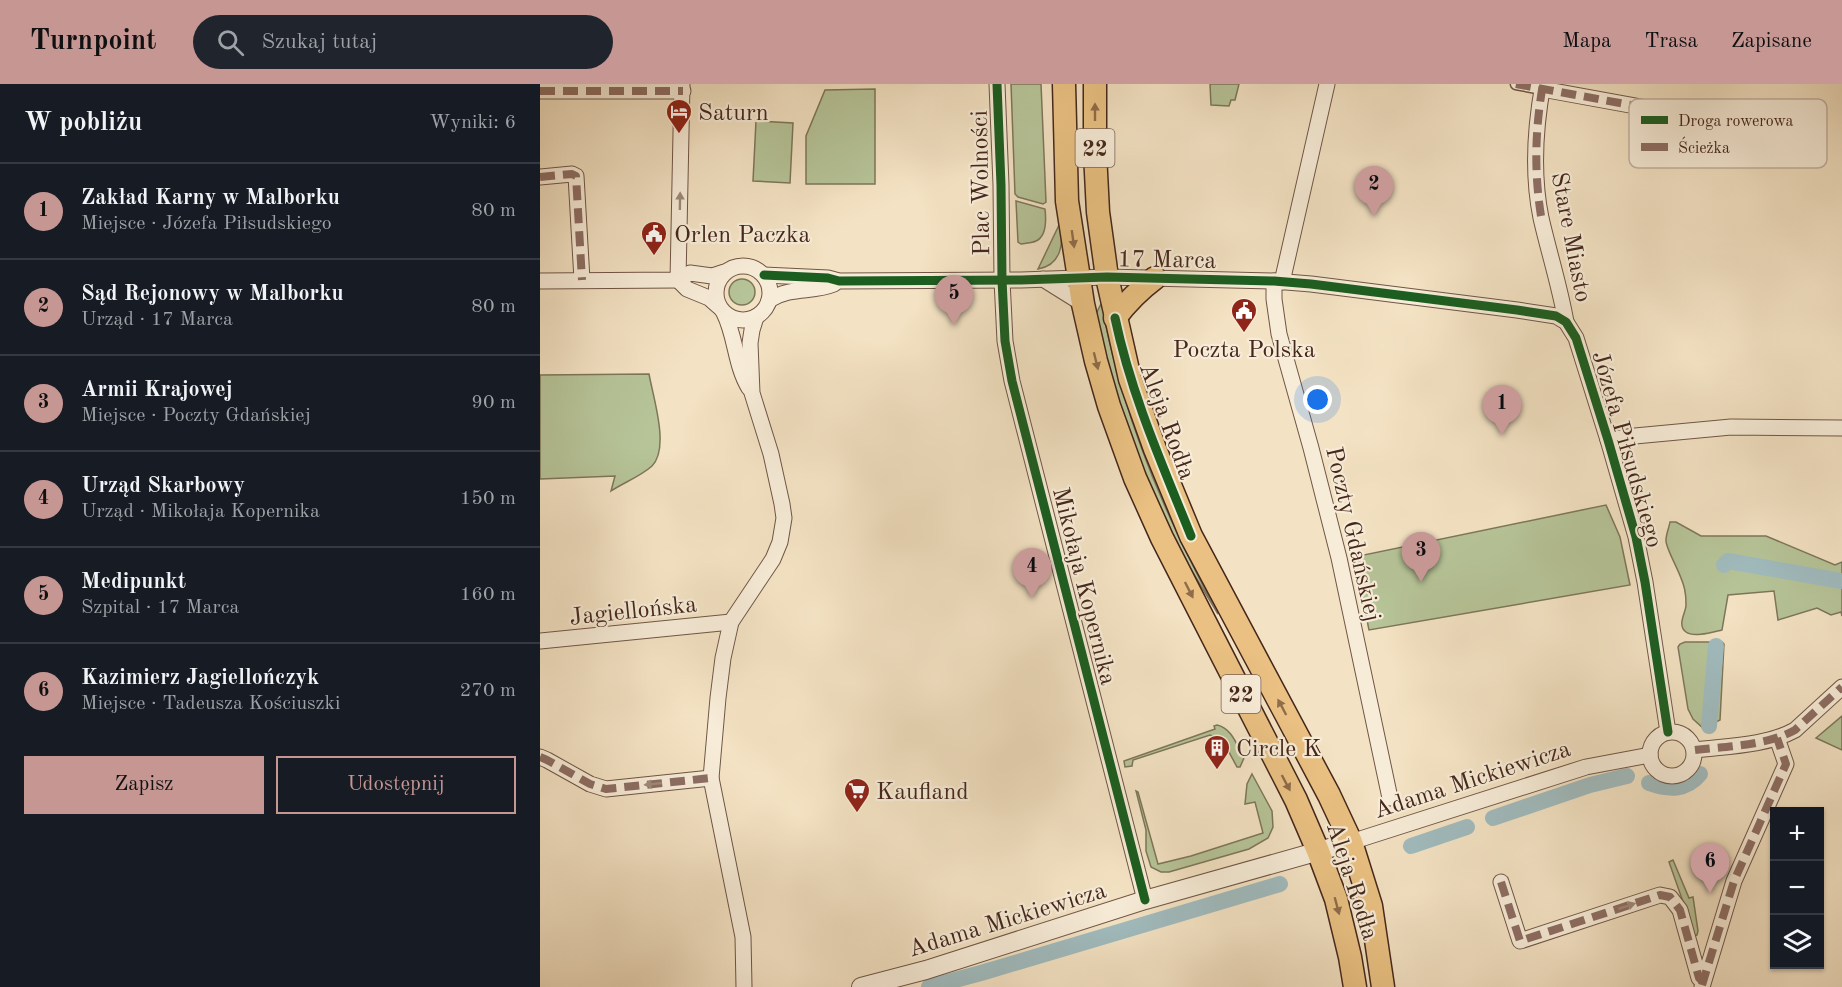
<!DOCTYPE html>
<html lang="pl">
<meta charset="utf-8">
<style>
body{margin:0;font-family:"Old Standard TT",serif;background:#20242c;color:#f1f3f6}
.controls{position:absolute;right:18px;bottom:18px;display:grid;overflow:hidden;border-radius:0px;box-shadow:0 2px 4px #0004}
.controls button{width:54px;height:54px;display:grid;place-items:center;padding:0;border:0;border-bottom:2px solid #363941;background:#171b24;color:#f1f3f6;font:30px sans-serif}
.you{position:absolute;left:778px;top:316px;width:21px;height:21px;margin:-15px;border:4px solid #fff;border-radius:50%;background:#1a73e8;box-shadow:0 0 0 9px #1a73e833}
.badge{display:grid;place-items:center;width:39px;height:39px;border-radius:50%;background:#c59692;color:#111;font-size:20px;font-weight:700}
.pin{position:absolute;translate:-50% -50px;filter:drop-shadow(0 2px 3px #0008)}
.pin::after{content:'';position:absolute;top:32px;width:21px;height:18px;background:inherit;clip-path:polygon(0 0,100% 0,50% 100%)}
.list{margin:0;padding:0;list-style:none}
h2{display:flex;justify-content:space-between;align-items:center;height:78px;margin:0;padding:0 24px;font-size:26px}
h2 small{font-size:20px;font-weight:400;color:#9ea1a6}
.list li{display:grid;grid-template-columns:39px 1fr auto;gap:18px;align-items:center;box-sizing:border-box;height:96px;padding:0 24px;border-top:2px solid #363941}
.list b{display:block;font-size:22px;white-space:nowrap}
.list p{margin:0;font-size:20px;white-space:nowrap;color:#9ea1a6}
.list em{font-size:20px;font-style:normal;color:#9ea1a6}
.actions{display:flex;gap:12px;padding:18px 24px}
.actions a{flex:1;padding:14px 0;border:2px solid #c59692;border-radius:0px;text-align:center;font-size:21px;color:#c59692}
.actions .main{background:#c59692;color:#111}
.icon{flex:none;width:33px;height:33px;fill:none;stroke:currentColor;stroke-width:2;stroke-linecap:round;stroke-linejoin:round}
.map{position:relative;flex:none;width:1302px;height:903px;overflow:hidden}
header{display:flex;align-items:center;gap:36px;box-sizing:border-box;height:84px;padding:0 30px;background:#c59692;color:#111}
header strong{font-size:28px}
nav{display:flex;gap:33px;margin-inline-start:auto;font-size:21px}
.search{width:420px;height:54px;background:#20242c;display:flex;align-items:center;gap:15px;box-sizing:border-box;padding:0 21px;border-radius:33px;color:#9ea1a6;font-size:22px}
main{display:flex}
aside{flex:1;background:#171b24}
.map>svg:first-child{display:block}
.green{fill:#b6c498;stroke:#7e765a;stroke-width:1.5}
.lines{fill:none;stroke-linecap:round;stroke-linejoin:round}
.canal{stroke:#a0bbbe;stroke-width:16}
.pedestrian-casing{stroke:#705646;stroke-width:13}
.minor-casing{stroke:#705646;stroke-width:17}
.tertiary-casing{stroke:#705646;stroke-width:20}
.primary-casing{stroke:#45271c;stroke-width:25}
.pedestrian{stroke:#f7ecd8;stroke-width:10}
.minor{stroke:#f7ecd8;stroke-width:15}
.tertiary{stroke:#f7ecd8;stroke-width:18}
.primary{stroke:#eac182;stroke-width:22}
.quiet{stroke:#8d6e63;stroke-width:8;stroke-dasharray:15 8;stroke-linecap:butt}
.cycleway-casing{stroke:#f7ecd8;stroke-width:13}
.cycleway{stroke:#1b5e20;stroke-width:9}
.oneway{fill:#8f6c4a}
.oneway2{fill:#9e8a7a}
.labels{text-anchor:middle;stroke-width:4.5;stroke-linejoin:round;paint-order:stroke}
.shield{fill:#f7ecd8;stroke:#7a6254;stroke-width:1.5}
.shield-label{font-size:22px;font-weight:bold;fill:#45271c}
.poi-label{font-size:24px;fill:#45271c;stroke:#f7ecd8;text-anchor:start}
.street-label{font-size:24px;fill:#45271c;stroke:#f7ecd8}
.key{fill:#f7ecd8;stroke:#c2b1a0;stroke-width:1.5}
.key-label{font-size:16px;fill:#45271c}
</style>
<header>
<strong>Turnpoint</strong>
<div class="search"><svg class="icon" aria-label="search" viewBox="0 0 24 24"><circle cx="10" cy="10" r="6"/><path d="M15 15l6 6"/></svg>Szukaj tutaj</div>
<nav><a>Mapa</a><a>Trasa</a><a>Zapisane</a></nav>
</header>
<main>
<aside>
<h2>W pobliżu<small>Wyniki: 6</small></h2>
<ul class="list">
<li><span class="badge">1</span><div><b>Zakład Karny w Malborku</b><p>Miejsce · Józefa Piłsudskiego</p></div><em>80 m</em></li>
<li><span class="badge">2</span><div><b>Sąd Rejonowy w Malborku</b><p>Urząd · 17 Marca</p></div><em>80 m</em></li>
<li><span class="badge">3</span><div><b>Armii Krajowej</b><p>Miejsce · Poczty Gdańskiej</p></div><em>90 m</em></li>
<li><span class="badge">4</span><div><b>Urząd Skarbowy</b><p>Urząd · Mikołaja Kopernika</p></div><em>150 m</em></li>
<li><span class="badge">5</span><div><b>Medipunkt</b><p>Szpital · 17 Marca</p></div><em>160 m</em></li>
<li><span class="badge">6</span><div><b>Kazimierz Jagiellończyk</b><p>Miejsce · Tadeusza Kościuszki</p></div><em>270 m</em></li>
</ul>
<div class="actions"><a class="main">Zapisz</a><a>Udostępnij</a></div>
</aside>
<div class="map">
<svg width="1302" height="903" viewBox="0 0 1302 903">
<rect width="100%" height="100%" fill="#f3e2c3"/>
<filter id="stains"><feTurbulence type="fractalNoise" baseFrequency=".00333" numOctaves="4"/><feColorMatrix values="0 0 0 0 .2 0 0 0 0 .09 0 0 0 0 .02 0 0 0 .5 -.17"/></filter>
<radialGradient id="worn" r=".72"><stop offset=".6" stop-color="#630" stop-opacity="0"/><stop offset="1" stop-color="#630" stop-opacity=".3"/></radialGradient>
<g class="green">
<path d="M 471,0 L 501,0 L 506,118 L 503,120 L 478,113 L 475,110 Z"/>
<path d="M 670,0 L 699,0 L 695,16 L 691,16 L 689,22 L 671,21 Z"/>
<path d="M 335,5 L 335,100 L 266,100 L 266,52 L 285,6 Z"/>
<path d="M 216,37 L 253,39 L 250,99 L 213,97 Z"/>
<path d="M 476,117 L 505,125 C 506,134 507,152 496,157 C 492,159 486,159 481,160 L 478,158 Z"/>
<path d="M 520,139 C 524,158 522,181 498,185 Z"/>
<circle cx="202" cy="208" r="13"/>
<path d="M 562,218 C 566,249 574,278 583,308 C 606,387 639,457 678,530 L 632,454 L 615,418 L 571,296 L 557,235 L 557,228 Z"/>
<path d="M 109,290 C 113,313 130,364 112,382 C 101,392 83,399 71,407 L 75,392 L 0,395 L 0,291 Z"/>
<path d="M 1066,421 L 1080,453 L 1090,501 L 829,546 L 814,473 Z"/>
<path d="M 1130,438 L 1136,438 L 1161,452 L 1226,452 L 1295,481 L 1302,478 L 1302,532 L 1301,528 L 1291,531 L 1277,524 L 1238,536 L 1234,507 L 1188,511 L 1182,546 C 1173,548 1154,554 1146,548 C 1137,541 1145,530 1146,522 C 1146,517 1146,512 1145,508 C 1144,493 1125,465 1126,456 C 1126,450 1129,444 1130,438 Z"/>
<path d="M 1145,558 L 1182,558 L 1184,560 L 1180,636 L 1163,644 L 1153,635 L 1148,625 L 1138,563 L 1140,560 Z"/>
<path d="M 1302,632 L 1302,666 L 1276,654 Z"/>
<path d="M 677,641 C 692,644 697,662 704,674 L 700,683 L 697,683 L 683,657 L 670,651 L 593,676 L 592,682 L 585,683 L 584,677 L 675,645 L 674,642 Z"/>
<path d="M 712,690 L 732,727 L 733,743 L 728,754 L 709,765 L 629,788 L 621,788 L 611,783 L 606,767 L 606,746 L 596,707 L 598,708 L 618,780 L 651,772 L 723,749 L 715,718 L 705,720 L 707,700 Z"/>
<path d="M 1133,776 L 1149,814 L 1153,813 L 1158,847 L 1157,851 L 1155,852 L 1129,778 Z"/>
</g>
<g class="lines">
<g class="canal">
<path d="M 1184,481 L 1188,477 L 1302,497"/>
<path d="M 1169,642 L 1176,562"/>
<path d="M 1109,699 C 1129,706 1146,707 1160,690"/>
<path d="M 953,734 L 1050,701 L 1087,692"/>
<path d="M 871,762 L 927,743"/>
<path d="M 389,903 L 441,889 L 740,800"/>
</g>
<defs>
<path id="pedestrian" d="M 976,0 L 1002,5"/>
<g id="minor">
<path d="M 457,0 L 461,101 L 462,196 L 465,257 L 472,297 L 605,816"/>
<path d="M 1003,0 C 995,44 992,90 1001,134 C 1009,169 1020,203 1026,238"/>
<path d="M 1002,5 L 1271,54"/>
<path d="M 0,7 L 143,7"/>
<path d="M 0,93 L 32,90 L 36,92 L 42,196"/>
<circle cx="203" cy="209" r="27"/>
<path d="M 224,191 L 288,194 L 299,197 L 481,196 L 567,193 L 734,197 L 771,200 L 977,226 L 1016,232 L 1026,238 L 1036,254 L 1068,356 L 1096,453 L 1105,498 L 1128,648"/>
<path d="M 503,195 L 543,220"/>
<path d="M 138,196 L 142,0"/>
<path d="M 138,196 L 147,205 L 169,214 L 178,222"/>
<path d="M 0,197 L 138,196 L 150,189 L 172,192 L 184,188"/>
<path d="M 734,197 L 734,215 L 739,250 L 771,364 L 799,474 L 850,714"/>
<path d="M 742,198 L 787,0"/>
<path d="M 229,216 C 252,202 272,209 294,200"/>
<path d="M 184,229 C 196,253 195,281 209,304"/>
<path d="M 1068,356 L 1095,352 L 1191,343 L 1302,344"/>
<path d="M 0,557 L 191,538"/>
<circle cx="1132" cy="670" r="22"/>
<path d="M 1155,666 C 1187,662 1226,662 1255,646 L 1302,603"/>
<path d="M 0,673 L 7,676 L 50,700 L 66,705 L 171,694"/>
<path d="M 811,758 L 1046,683 L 1110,671"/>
<path d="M 961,798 L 980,857 L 1120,811 L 1130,813 L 1140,826 L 1159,894 L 1163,898"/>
<path d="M 204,903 L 203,853 L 171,694 L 178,614 L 183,574 L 191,538 L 233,475 L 240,458 L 244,434 L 242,420 L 231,370 L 212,309 L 210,259 L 212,246 L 216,233"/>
<path d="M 1162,903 L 1194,797 L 1246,680 L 1237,654"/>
</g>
<path id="tertiary" d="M 321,903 L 386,886 L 605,816 L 811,758"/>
<g id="primary">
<path d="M 524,0 L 527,117 L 543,220 L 556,277 L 569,322 L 595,394 L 622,454 L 756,716 L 778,767 L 796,815 L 810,873 L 815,903"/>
<path d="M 555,0 L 555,69 L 558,128 L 567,193 L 590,295 L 615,365 L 651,452 L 789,711 L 811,758 L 831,822 L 843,903"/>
<path d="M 575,234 C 587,218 599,206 615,194"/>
</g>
</defs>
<use href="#pedestrian" class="pedestrian-casing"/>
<use href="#minor" class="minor-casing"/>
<use href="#tertiary" class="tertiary-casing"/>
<use href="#primary" class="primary-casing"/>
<use href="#pedestrian" class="pedestrian"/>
<use href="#minor" class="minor"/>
<use href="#tertiary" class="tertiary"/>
<use href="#primary" class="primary"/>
<g class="quiet">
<path d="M 976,0 L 1271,54"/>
<path d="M 0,7 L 143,7"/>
<path d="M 0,93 L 32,90 L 36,92 L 42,196"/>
<path d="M 1001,132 C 994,88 995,45 1003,0"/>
<path d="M 1155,666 C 1187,662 1226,662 1255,646 L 1302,603"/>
<path d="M 0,673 L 7,676 L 50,700 L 66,705 L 171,694"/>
<path d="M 961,798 L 980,857 L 1120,811 L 1130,813 L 1140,826 L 1159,894 L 1163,898"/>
<path d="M 1162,901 L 1194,797 L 1246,680 L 1237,654"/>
</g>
<defs>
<g id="cycleway">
<path d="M 457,0 L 461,101 L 462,196 L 465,257 L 472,297 L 605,816"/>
<path d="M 224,191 L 288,194 L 299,197 L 481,196 L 567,193 L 734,197 L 771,200 L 977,226 L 1016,232 L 1026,238 L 1036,254 L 1068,356 L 1096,453 L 1105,498 L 1128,648"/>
<path d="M 575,234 C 591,310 622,380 651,452"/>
</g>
</defs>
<use href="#cycleway" class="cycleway-casing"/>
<use href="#cycleway" class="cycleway"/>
</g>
<defs><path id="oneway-solid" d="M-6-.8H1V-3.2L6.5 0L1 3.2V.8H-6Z" transform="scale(1.5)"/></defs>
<g class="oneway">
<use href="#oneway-solid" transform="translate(555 28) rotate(-90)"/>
<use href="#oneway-solid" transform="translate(533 155) rotate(82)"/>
<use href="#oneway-solid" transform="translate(556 277) rotate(76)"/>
<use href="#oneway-solid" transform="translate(649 506) rotate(63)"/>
<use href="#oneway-solid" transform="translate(742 623) rotate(-118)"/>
<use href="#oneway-solid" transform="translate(746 699) rotate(62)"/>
<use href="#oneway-solid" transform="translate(797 822) rotate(75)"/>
</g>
<g class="oneway2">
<use href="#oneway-solid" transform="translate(140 117) rotate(-89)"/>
<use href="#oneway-solid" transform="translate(113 700) rotate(174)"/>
<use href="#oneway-solid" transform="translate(1087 822) rotate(-18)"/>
</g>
<defs>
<symbol id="hotel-pin" viewBox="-11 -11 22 30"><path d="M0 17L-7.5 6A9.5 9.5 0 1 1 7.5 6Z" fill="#8f2418" stroke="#f7ecd8"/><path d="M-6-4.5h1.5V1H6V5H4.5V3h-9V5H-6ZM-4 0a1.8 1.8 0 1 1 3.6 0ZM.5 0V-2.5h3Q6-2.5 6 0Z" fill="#fff"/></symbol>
<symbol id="civic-pin" viewBox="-11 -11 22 30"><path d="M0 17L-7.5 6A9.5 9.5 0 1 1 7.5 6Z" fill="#8f2418" stroke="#f7ecd8"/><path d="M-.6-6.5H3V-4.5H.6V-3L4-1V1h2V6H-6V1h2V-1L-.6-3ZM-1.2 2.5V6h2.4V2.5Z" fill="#fff"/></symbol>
<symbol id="building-pin" viewBox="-11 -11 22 30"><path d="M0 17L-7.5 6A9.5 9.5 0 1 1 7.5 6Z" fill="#8f2418" stroke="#f7ecd8"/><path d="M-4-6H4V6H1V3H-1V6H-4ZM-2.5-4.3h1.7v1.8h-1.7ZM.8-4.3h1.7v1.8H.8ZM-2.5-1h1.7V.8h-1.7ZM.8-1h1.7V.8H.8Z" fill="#fff"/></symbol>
<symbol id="supermarket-pin" viewBox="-11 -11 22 30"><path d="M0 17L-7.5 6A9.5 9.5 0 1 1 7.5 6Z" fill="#8f2418" stroke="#f7ecd8"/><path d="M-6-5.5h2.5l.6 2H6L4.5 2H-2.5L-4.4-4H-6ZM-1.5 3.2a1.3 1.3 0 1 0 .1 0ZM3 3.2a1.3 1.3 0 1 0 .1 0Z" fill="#fff"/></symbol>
</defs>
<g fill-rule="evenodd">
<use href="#hotel-pin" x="124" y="13" width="30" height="40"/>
<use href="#civic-pin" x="99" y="135" width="30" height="40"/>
<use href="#civic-pin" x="689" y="212" width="30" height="40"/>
<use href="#building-pin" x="662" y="649" width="30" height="40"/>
<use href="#supermarket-pin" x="302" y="692" width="30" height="40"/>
</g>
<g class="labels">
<g class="shield">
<rect x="535.5" y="45" width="39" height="38" rx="4.5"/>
<rect x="681.5" y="591" width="39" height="38" rx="4.5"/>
</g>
<g class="shield-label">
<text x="555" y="72">22</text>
<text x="701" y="618">22</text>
</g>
<g class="poi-label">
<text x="158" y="36">Saturn</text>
<text x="134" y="158">Orlen Paczka</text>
<text x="704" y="273" text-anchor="middle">Poczta Polska</text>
<text x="696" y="672">Circle K</text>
<text x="336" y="715">Kaufland</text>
</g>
<g class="street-label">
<text transform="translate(440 99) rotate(-91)" y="8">Plac Wolności</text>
<text transform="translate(1032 153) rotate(79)" y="8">Stare Miasto</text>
<text transform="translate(627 175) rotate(1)" y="8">17 Marca</text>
<text transform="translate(628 337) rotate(70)" y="8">Aleja Rodła</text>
<text transform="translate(1088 365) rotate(74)" y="8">Józefa Piłsudskiego</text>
<text transform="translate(814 450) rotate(77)" y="8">Poczty Gdańskiej</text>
<text transform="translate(545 502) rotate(76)" y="8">Mikołaja Kopernika</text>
<text transform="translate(93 526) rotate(-6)" y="8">Jagiellońska</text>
<text transform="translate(932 695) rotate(-18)" y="8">Adama Mickiewicza</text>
<text transform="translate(813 797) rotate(72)" y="8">Aleja Rodła</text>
<text transform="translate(467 835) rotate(-17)" y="8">Adama Mickiewicza</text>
</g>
</g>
<rect x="1089" y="15" width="198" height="69" rx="9" class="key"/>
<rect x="1101" y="32" width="27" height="8" fill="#1b5e20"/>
<rect x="1101" y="59" width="27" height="8" fill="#8d6e63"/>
<g class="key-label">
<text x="1138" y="42">Droga rowerowa</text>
<text x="1138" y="69">Ścieżka</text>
</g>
<rect width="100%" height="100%" filter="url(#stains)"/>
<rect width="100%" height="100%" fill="url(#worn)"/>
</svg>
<div class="controls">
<button>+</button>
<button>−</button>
<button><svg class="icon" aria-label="layers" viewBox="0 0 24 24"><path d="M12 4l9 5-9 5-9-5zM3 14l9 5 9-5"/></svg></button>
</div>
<div class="you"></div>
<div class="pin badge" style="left:962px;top:351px">1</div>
<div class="pin badge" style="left:834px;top:132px">2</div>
<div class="pin badge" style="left:881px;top:498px">3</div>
<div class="pin badge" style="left:492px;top:514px">4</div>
<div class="pin badge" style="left:414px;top:241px">5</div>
<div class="pin badge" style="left:1170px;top:809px">6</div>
</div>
</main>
